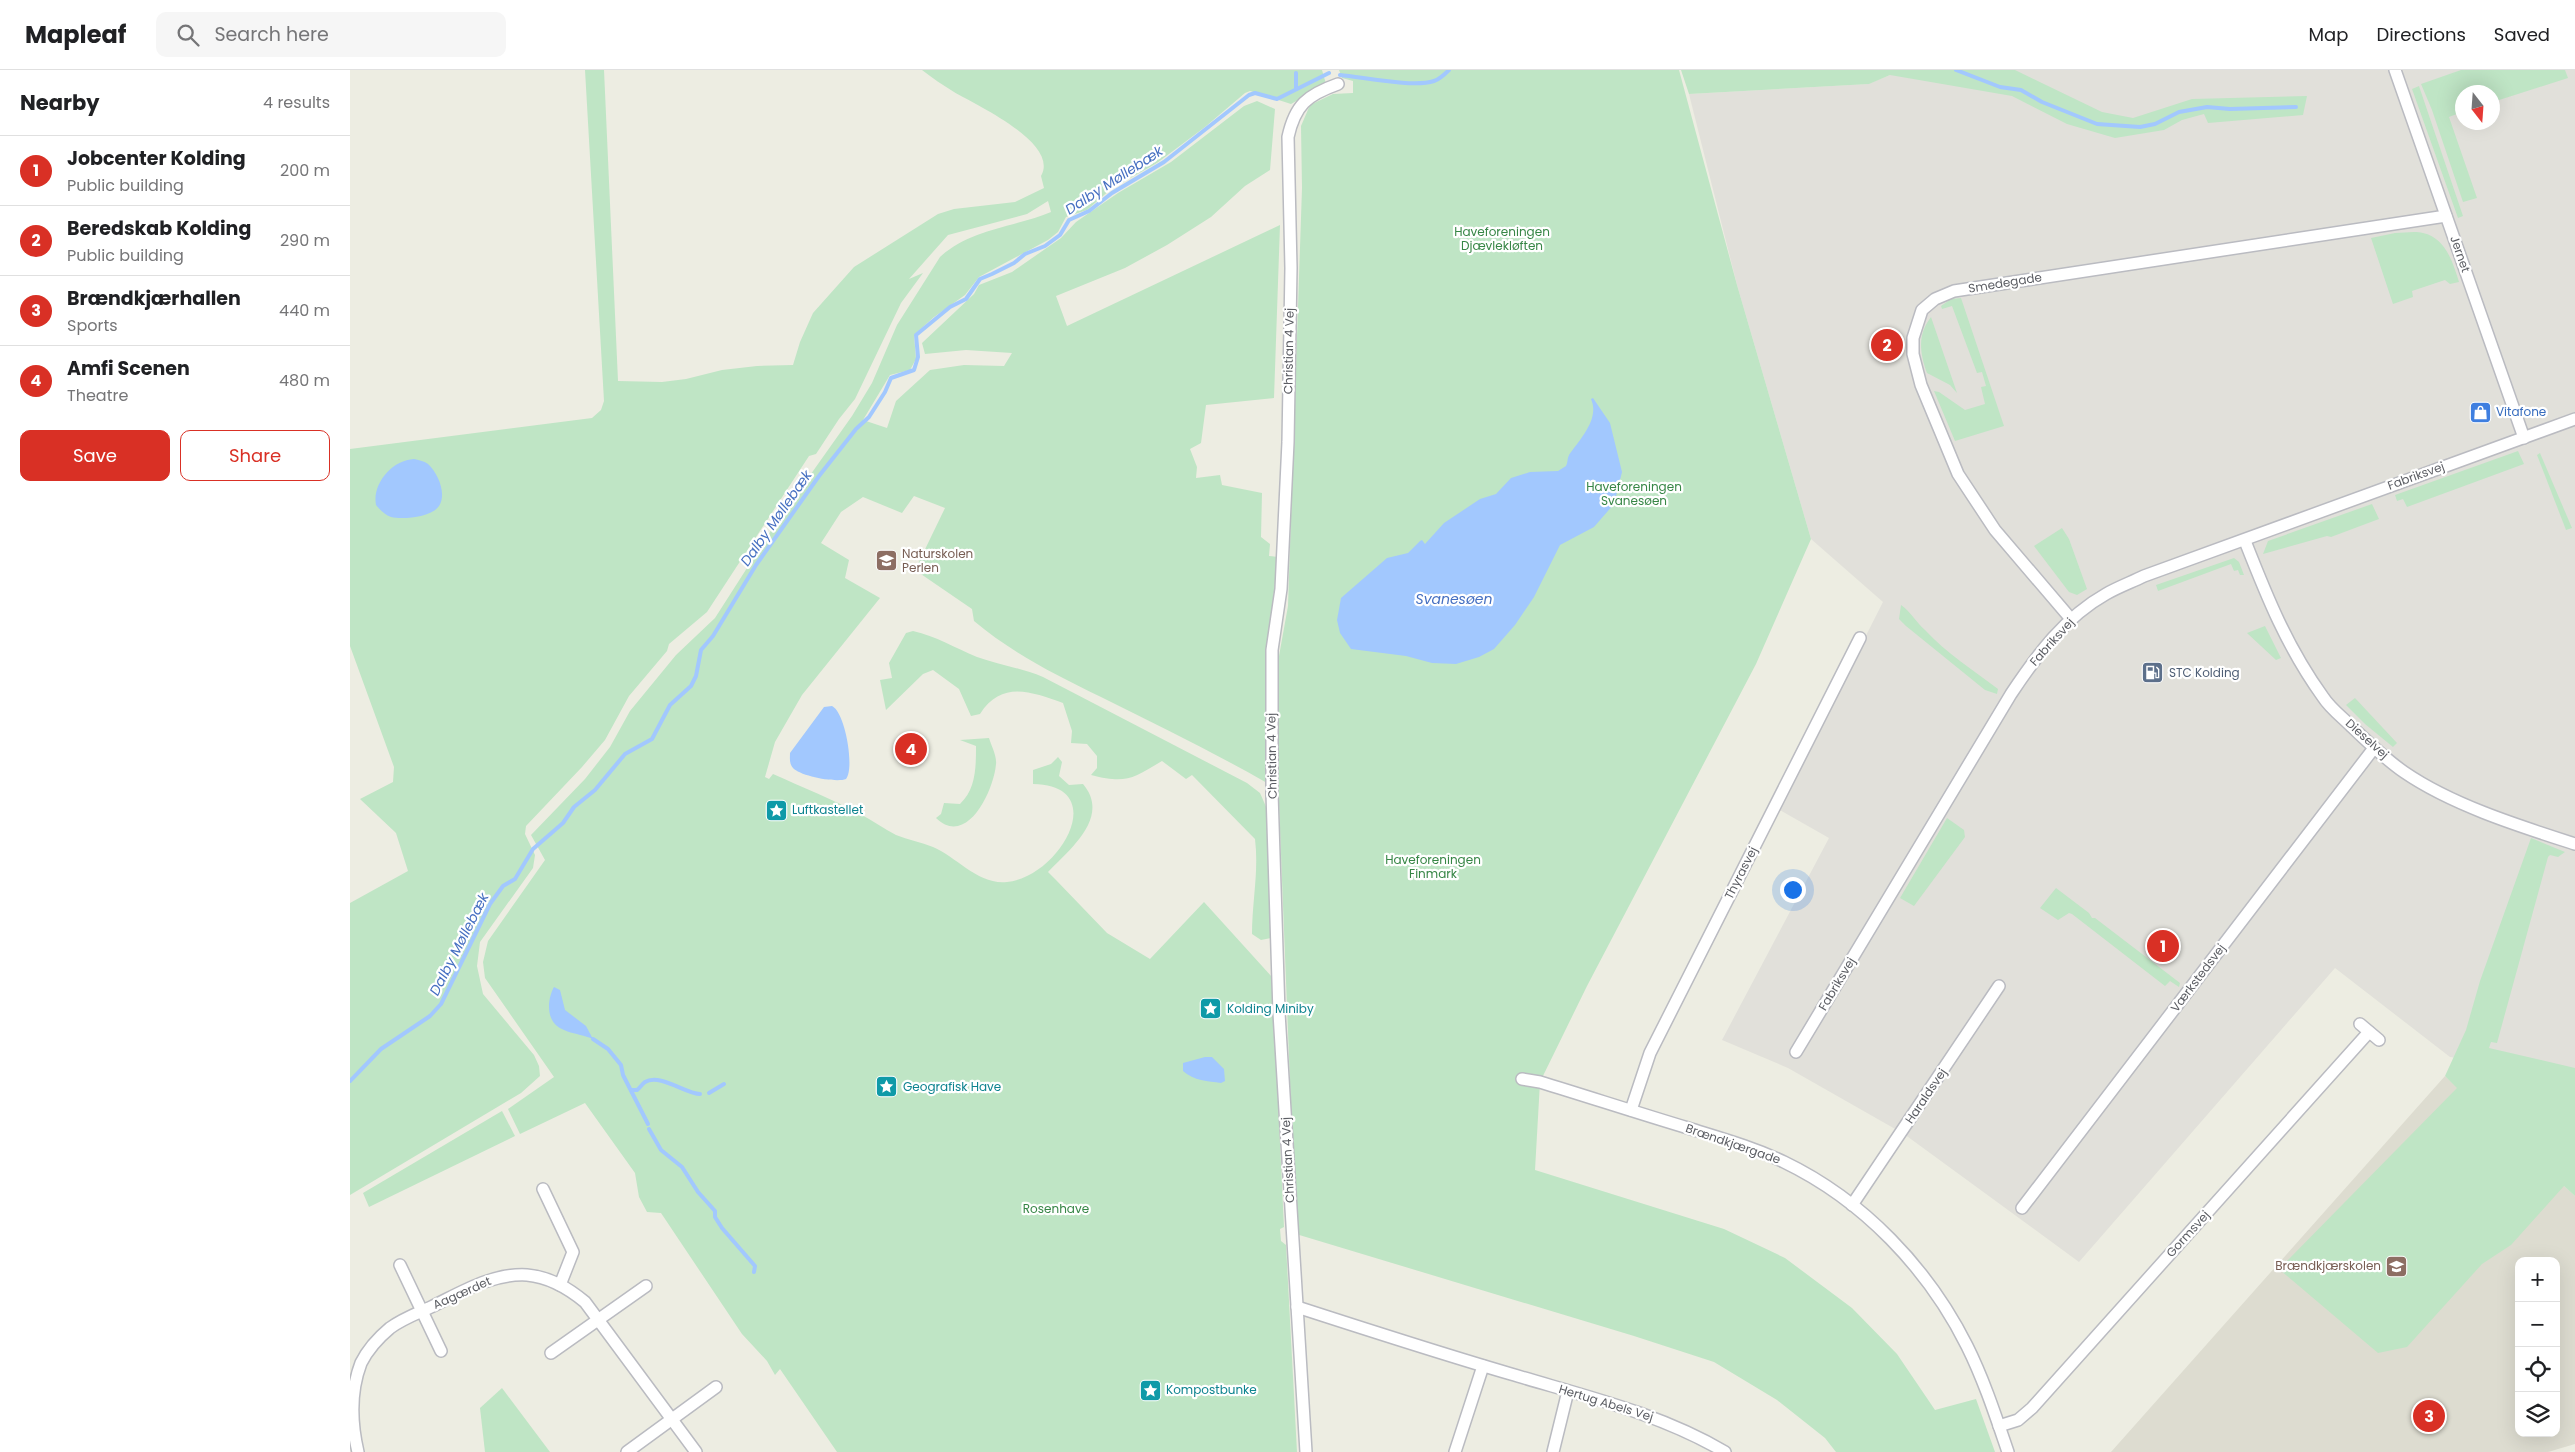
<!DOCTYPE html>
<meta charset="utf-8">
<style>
body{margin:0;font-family:Poppins,sans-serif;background:#f6f6f6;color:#202124}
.controls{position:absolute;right:15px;bottom:15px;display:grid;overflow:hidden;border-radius:10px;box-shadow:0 5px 20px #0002}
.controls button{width:45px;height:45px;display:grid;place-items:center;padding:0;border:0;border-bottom:1px solid #e0e0e0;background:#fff;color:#202124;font:25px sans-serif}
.compass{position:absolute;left:2105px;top:15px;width:45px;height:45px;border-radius:50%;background:#fff;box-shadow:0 5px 20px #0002;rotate:163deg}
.you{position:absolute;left:1442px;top:819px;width:18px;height:18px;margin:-12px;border:4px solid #fff;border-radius:50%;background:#1a73e8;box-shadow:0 0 0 8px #1a73e833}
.badge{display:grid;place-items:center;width:32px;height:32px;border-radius:50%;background:#d93025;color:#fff;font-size:16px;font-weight:700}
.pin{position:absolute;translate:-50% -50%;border:2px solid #fff;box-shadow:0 1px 5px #0006}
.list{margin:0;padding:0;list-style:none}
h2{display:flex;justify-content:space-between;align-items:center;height:65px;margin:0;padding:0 20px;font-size:21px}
h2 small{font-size:16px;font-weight:400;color:#757577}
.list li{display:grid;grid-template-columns:32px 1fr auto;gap:15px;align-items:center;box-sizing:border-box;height:70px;padding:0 20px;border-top:1px solid #e0e0e0}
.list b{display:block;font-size:19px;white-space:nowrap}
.list p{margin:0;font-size:16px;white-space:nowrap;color:#757577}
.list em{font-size:16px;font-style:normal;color:#757577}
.actions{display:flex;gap:10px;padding:15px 20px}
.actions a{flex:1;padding:11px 0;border:1px solid #d93025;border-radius:10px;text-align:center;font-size:18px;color:#d93025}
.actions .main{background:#d93025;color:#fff}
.icon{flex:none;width:28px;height:28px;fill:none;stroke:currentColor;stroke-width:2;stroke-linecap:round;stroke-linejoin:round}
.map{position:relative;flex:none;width:2225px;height:1382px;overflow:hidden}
header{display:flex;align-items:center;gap:30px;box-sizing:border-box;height:70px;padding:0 25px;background:#fff;border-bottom:1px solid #e0e0e0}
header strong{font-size:24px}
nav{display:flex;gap:28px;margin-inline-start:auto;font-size:18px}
.search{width:350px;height:45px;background:#f6f6f6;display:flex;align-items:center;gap:12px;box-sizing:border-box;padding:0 18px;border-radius:10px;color:#757577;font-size:19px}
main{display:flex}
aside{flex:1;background:#fff}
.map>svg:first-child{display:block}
.industrial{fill:#e1e0da;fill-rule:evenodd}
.education{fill:#dddcd0;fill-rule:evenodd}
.green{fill:#bfe5c5}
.water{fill:#a2c8fe}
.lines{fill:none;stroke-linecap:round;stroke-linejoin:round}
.stream{stroke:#a2c8fe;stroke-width:4}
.minor-casing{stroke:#babbc1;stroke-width:14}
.minor{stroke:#fff;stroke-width:11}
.labels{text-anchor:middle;stroke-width:4.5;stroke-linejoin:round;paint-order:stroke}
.park-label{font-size:12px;fill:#378646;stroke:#fff}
.street-label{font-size:12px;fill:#5b5d63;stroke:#fff}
.shop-label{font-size:12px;fill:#366cbe;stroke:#fff;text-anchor:start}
.education-label{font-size:12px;fill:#785e54;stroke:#fff;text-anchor:start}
.service-label{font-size:12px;fill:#4e5e75;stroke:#fff;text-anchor:start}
.culture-label{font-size:12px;fill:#0d838f;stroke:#fff;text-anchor:start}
.water-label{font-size:14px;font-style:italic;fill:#456fc1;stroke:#fff}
</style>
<header>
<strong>Mapleaf</strong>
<div class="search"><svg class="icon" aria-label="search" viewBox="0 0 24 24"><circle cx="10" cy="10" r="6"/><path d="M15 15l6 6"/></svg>Search here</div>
<nav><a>Map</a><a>Directions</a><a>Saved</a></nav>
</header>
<main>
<aside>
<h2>Nearby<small>4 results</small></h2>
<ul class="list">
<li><span class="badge">1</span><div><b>Jobcenter Kolding</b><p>Public building</p></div><em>200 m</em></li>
<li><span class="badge">2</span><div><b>Beredskab Kolding</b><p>Public building</p></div><em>290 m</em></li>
<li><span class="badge">3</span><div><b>Brændkjærhallen</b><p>Sports</p></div><em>440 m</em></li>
<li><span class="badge">4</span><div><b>Amfi Scenen</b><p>Theatre</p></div><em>480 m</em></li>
</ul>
<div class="actions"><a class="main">Save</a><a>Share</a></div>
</aside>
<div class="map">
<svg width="2225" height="1382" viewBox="0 0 2225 1382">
<rect width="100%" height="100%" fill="#edede2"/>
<path class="industrial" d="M 1552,0 L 2225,0 L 2225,1005 L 2100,987 L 1985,898 L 1729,1192 L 1554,1064 L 1438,998 L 1372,970 L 1479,768 L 1428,739 L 1533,532 L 1461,469 L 1387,215 L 1339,24 L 1518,14 ZM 2112,22 L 2142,22 L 2142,52 L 2112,52 Z"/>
<path class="education" d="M 2095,1006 L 2225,1126 L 2225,1374 L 2198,1382 L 1761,1382 ZM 2169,1191 L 2206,1191 L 2206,1363 L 2169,1363 Z"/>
<g class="green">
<path d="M 235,0 L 254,0 L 268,311 L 312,312 L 336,309 L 372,300 L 407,296 L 443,295 L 450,272 L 463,243 L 504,197 L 588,144 L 604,139 L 665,132 L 694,118 L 691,106 C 710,73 626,35 604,22 C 593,15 582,8 572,0 L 972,0 L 976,14 L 941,34 L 900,21 L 895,23 L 855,57 L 807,93 L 761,119 L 737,140 L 716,147 L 708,162 L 698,170 L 629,207 L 615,225 L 584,247 L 564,265 L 566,289 L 560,300 L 540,305 L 513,350 L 537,358 L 546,331 L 580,300 L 614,295 L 654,296 L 662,283 L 616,280 L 575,284 L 572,273 L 624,224 L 629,215 L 662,202 L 711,168 L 726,152 L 768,123 L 821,92 L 894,36 L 907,31 L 925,39 L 920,100 L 895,116 L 861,147 L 817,175 L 775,198 L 706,226 L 717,256 L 930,155 L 924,328 L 856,335 L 851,373 L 840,379 L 847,397 L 846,408 L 870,405 L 872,415 L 912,423 L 911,467 L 920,474 L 919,486 L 928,487 L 916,591 L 917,713 C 863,682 807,655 751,627 C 706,605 662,583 624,551 L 622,539 L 565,500 L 595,438 L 564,426 L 552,443 L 513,427 L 491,442 L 471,473 L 499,490 L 495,508 L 530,528 L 452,625 L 425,672 L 415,707 L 419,709 L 423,704 C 452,717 482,729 510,744 C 522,750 534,759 546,765 C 558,770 571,772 583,777 C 607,787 628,815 657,812 C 710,807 762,715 683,714 L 683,700 L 701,694 L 708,687 L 712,692 L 709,706 L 719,715 L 733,714 C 761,747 720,779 698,802 L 706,810 L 757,863 L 800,889 L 854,832 L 922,907 L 934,1157 L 930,1159 L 931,1171 L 936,1175 L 947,1382 L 487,1382 L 430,1299 L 425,1305 L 417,1291 L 392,1264 L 311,1143 L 297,1142 L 289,1127 L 285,1103 L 235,1033 L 170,1064 L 158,1039 L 204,1007 L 135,908 L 133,892 L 138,871 L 195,790 L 181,765 L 235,709 L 260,677 L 280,641 L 326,585 L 365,548 L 422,459 L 502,346 L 522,313 L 547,255 L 590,187 C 620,159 665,157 701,142 L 698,131 L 677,144 L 598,165 L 559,209 L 573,203 L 551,233 L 505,329 L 489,349 L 466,384 L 459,386 L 357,542 L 319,574 L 317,581 L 279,626 L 255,670 L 232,697 L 176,756 L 175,764 L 185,785 L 183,798 L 130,872 L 127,896 L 133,924 L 184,985 L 189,996 L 190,1006 L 171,1023 L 0,1125 L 0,833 L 58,801 L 46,763 L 10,729 L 43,712 L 44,697 L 0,576 L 0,379 L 242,348 L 251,340 L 254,331 Z"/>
<path d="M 989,0 L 1329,0 L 1387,215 L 1461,469 L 1406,594 L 1237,916 L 1190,1012 L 1185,1100 L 1374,1159 L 1435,1188 L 1502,1238 L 1547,1284 L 1585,1340 L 1626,1329 L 1645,1382 L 1486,1382 L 1475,1368 L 1427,1330 L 1364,1292 L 1284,1266 L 946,1164 L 927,683 L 929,586 L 938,536 L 952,118 L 951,56 L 960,35 L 983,24 L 1003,23 L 1003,11 L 992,8 Z"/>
<path d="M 1331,0 L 1665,0 L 1752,42 L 1783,48 L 1842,29 L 1957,26 L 1953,45 L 1858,53 L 1854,44 L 1832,50 L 1814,60 L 1765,68 L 1717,54 L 1662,26 L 1540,5 L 1519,14 L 1339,24 Z"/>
<path d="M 2111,0 L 2215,0 L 2218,8 L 2143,32 L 2142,22 L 2112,22 L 2112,42 L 2099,47 L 2127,128 L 2113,132 L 2082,40 L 2071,14 Z"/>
<path d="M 2069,16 L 2113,146 L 2108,148 L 2062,19 Z"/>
<path d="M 2045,163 C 2054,163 2065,161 2073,163 C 2096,168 2103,193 2109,212 L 2100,214 L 2095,210 L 2062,221 L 2063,227 L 2043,234 L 2021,168 Z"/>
<path d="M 1611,228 L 1654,356 L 1605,371 L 1584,321 L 1589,322 L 1615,340 L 1635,334 L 1631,317 L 1636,316 L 1632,302 L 1627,303 L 1602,236 L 1592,239 L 1591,236 L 1601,229 Z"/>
<path d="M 1581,247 L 1607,323 L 1600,315 L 1577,303 C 1570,283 1567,265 1581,247 Z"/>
<path d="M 2168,381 L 2174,394 L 2057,437 L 2053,429 L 2047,431 L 2045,425 Z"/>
<path d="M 2190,383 L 2222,458 L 2216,460 L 2187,385 Z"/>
<path d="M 2022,434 L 2029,449 L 1981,467 L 1977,466 L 1913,484 L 1918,471 Z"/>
<path d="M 1712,458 L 1719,469 L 1737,519 L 1727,525 L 1719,522 L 1684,476 Z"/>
<path d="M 1884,488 L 1889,492 L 1894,505 L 1890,505 L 1888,500 L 1884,501 L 1881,494 L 1808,521 L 1806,515 Z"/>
<path d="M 1551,535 C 1561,542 1566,552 1575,560 C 1596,583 1623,600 1648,619 L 1647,624 L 1635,620 L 1556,556 L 1549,549 Z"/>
<path d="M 1915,556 L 1931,588 L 1926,590 L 1897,563 Z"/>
<path d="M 563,561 C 586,566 605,578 627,587 C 649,595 672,598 693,607 L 897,713 L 910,723 L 917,739 L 921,868 L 911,870 L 902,864 C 902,832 909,801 905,769 L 842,705 L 836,709 L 812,691 C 782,709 776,714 741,705 L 747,698 L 747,686 L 737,674 L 721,673 L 722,661 L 713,633 C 681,622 652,610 630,644 L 621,646 L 609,619 L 583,600 L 573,604 L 536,640 L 530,610 L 542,608 L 539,593 L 556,563 Z"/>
<path d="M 2005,628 L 2047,673 L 2043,677 L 2015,654 L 1996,635 Z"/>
<path d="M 639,668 C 641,675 647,686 646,694 C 644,720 617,778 586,748 L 591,744 L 594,733 L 610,734 C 626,719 626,697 626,676 L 610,670 Z"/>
<path d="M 1597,748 L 1614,760 L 1615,767 L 1564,836 L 1550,828 Z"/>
<path d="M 2181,768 L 2215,782 L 2208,787 L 2200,785 L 2198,787 L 2147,973 L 2141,972 L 2139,978 L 2225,998 L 2225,1126 L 2214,1116 L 2161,1175 L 2132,1194 L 2057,1277 L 2028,1283 L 1929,1199 L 2107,1018 L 2095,1006 L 2116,960 L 2130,911 Z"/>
<path d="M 1706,818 L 1739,843 L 1742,848 L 1745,848 L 1830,913 L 1829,917 L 1820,911 L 1815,916 L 1722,844 L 1719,843 L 1708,850 L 1690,838 Z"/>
<path d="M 152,1041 L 165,1066 L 19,1137 L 13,1123 Z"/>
<path d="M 152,1318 L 200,1382 L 135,1382 L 130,1338 Z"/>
</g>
<g class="water">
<path d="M 1243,328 L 1260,353 L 1272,402 L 1264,434 L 1244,457 L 1210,475 L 1184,527 L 1165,555 L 1144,579 L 1129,587 L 1106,594 L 1082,593 L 1056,586 L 1001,579 L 990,563 L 987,550 L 991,528 L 1037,488 L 1058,483 L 1070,471 L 1072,470 L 1075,474 L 1094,453 L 1130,429 L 1146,424 L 1161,408 L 1180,402 L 1208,401 L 1216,396 C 1218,392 1217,389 1219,385 C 1230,369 1250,349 1241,329 Z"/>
<path d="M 64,389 C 68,390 74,391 78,394 C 88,403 97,424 89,436 C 82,447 53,450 41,447 C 35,445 30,440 26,435 C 22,414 42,390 64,389 Z"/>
<path d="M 482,636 C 495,642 505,698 496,709 C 486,713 450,706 443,698 C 439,693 440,689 440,683 L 474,637 Z"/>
<path d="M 204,917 L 210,920 L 215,940 L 236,956 L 243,969 C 224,961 199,964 199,936 C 199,930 201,922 204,917 Z"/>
<path d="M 855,987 L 862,987 L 874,999 L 875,1011 L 871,1013 C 858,1011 844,1011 833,1001 L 833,993 Z"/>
</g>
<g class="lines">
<g class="stream">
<path d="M 1606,0 L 1650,17 L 1671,20 L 1692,32 L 1747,54 L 1790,57 L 1805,54 L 1829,42 L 1857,37 L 1880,39 L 1946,37"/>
<path d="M 946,3 L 946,19"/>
<path d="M 990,5 C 1013,7 1063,18 1084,11 C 1090,9 1094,5 1099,0"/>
<path d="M 243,969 L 258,979 L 271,995 L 273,1005 L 298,1054"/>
<path d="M 0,1011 L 31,979 L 80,946 L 91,934 L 140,834 L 153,816 L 165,809 L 183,779 L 213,753 L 224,737 L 245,720 L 275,684 L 302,669 L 320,635 L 341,616 L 346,606 L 351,580 L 363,566 L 406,495 L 469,406 L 506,359 L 519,347 L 535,322 L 541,308 L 564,300 L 568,287 L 566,265 L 600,237 L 616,229 L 630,209 L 642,204 L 664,193 L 675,184 L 695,176 L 710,165 L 719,150 L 739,141 L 762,123 L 814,92 L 899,25 L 905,23 L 927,29 L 979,3"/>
<path d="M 282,1020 L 287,1020 C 290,1018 292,1014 295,1012 C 310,1003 336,1024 350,1024"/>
<path d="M 359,1023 L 374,1014"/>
<path d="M 299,1059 L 311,1080 L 332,1097 L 348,1122 L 365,1141 L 365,1147 L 372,1158 L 405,1196 L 404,1202"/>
</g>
<defs>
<g id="minor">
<path d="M 2045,0 L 2174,368"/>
<path d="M 1895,471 C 1917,527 1937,577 1973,627 C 1980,638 1992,647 2002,657 C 2018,672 2035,689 2054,702 C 2102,735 2169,756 2225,774"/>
<path d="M 1721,549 L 1645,460 L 1608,404 L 1571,315 L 1563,284 L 1563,268 L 1572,240 L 1585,229 L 1604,221 L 2096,146"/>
<path d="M 2010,954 L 2029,970"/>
<path d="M 1446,982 L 1661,624 C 1687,585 1715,547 1756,524 C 1768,517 1782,512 1794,506 L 2225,349"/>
<path d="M 1172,1009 L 1190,1012 C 1239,1027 1288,1043 1338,1058 C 1370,1068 1403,1077 1434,1092 C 1513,1130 1578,1198 1617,1276 C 1634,1310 1646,1347 1658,1382"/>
<path d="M 1281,1040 L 1300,983 L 1510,568"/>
<path d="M 193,1119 L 223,1182 L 210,1215"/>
<path d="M 1502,1135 L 1649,916"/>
<path d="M 1672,1138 L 2024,678"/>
<path d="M 50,1195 L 91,1281"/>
<path d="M 947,1237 C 1018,1260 1089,1283 1161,1304 C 1234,1326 1309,1343 1375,1382"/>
<path d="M 201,1283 L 296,1216"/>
<path d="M 1649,1356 L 1668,1350 L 1682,1338 L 2019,962"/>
<path d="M 8,1382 C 1,1352 0,1322 11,1293 C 18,1279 28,1268 40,1258 C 52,1249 68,1243 81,1237 C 112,1222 142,1203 177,1205 C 200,1207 218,1218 235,1232 L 346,1382"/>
<path d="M 277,1382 L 366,1317"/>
<path d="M 956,1382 L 929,943 L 922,723 L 922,580 L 931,519 L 938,372 L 941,198 L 938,67 C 945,35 957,25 988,14"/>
<path d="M 1105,1382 L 1133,1296"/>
<path d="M 1203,1382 L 1218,1321"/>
</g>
</defs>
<use href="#minor" class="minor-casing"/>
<use href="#minor" class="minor"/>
</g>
<defs>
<symbol id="shop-square" viewBox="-11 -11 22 22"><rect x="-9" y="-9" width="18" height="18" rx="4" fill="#3f7fe0" stroke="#fff"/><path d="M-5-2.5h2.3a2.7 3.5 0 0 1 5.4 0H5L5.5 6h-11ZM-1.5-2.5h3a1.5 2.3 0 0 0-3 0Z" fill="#fff"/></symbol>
<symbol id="school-square" viewBox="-11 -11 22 22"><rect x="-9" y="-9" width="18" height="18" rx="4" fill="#8d6e63" stroke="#fff"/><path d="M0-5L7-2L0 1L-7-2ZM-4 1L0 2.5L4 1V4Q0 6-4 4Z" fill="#fff"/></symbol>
<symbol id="fuel-square" viewBox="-11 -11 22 22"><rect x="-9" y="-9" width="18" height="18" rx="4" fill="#5c6f8a" stroke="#fff"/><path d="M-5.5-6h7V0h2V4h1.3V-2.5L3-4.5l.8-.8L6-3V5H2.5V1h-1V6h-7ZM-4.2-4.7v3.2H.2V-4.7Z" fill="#fff"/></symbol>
<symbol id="sight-square" viewBox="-11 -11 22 22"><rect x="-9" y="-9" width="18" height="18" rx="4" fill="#0f9aa8" stroke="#fff"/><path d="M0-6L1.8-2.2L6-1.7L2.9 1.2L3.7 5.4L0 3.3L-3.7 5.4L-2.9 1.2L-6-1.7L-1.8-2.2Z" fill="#fff"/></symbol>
</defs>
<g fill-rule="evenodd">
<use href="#shop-square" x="2118" y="330" width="25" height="25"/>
<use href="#school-square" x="524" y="478" width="25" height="25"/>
<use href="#fuel-square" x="1790" y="590" width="25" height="25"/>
<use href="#sight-square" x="414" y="728" width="25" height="25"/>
<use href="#sight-square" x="848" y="926" width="25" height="25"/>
<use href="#sight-square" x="524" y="1004" width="25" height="25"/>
<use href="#school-square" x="2034" y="1184" width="25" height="25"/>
<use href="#sight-square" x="788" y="1308" width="25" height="25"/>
</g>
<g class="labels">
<g class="park-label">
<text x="1152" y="166">Haveforeningen<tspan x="1152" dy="14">Djævlekløften</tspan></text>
<text x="1284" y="421">Haveforeningen<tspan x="1284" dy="14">Svanesøen</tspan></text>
<text x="1083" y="794">Haveforeningen<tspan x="1083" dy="14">Finmark</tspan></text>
<text x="706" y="1143">Rosenhave</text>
</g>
<g class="street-label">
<text transform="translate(2110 184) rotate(71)" y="4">Jernet</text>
<text transform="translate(1655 213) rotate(-9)" y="4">Smedegade</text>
<text transform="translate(939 281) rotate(-89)" y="4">Christian 4 Vej</text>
<text transform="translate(2066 406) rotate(-20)" y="4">Fabriksvej</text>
<text transform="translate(1702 572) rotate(-48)" y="4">Fabriksvej</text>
<text transform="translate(2017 669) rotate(42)" y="4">Dieselvej</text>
<text transform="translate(922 686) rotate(-91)" y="4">Christian 4 Vej</text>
<text transform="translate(1391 803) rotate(-63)" y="4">Thyrasvej</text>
<text transform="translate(1848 908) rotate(-53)" y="4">Værkstedsvej</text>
<text transform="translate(1487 914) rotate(-59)" y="4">Fabriksvej</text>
<text transform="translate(1576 1026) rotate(-56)" y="4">Haraldsvej</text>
<text transform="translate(1383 1074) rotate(19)" y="4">Brændkjærgade</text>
<text transform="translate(938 1090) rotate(-93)" y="4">Christian 4 Vej</text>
<text transform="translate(1838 1164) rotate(-48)" y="4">Gormsvej</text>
<text transform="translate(112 1223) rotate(-24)" y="4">Aagærdet</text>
<text transform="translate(1256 1333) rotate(17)" y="4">Hertug Abels Vej</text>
</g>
<g class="shop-label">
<text x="2146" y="346">Vitafone</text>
</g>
<g class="education-label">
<text x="552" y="488">Naturskolen<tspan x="552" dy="14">Perlen</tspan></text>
<text x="2031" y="1200" text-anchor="end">Brændkjærskolen</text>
</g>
<g class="service-label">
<text x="1819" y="607">STC Kolding</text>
</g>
<g class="culture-label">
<text x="442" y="744">Luftkastellet</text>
<text x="877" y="943">Kolding Miniby</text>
<text x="553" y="1021">Geografisk Have</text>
<text x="816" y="1324">Kompostbunke</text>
</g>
<g class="water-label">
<text transform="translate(764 110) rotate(-33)" y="5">Dalby Møllebæk</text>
<text transform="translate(426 448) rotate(-55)" y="5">Dalby Møllebæk</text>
<text x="1104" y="534">Svanesøen</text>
<text transform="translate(109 874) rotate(-63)" y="5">Dalby Møllebæk</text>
</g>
</g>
</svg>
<div class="controls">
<button>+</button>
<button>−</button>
<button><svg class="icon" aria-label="locate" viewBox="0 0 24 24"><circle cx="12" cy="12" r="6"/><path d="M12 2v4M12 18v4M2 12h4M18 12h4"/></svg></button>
<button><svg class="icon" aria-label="layers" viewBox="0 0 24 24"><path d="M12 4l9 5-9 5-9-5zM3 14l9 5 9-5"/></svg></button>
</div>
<svg class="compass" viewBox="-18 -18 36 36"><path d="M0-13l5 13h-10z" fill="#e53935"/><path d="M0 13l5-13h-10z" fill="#757577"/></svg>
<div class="you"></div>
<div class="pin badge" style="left:1813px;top:876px">1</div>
<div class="pin badge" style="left:1537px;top:275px">2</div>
<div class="pin badge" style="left:2079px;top:1346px">3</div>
<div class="pin badge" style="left:561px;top:679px">4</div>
</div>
</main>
